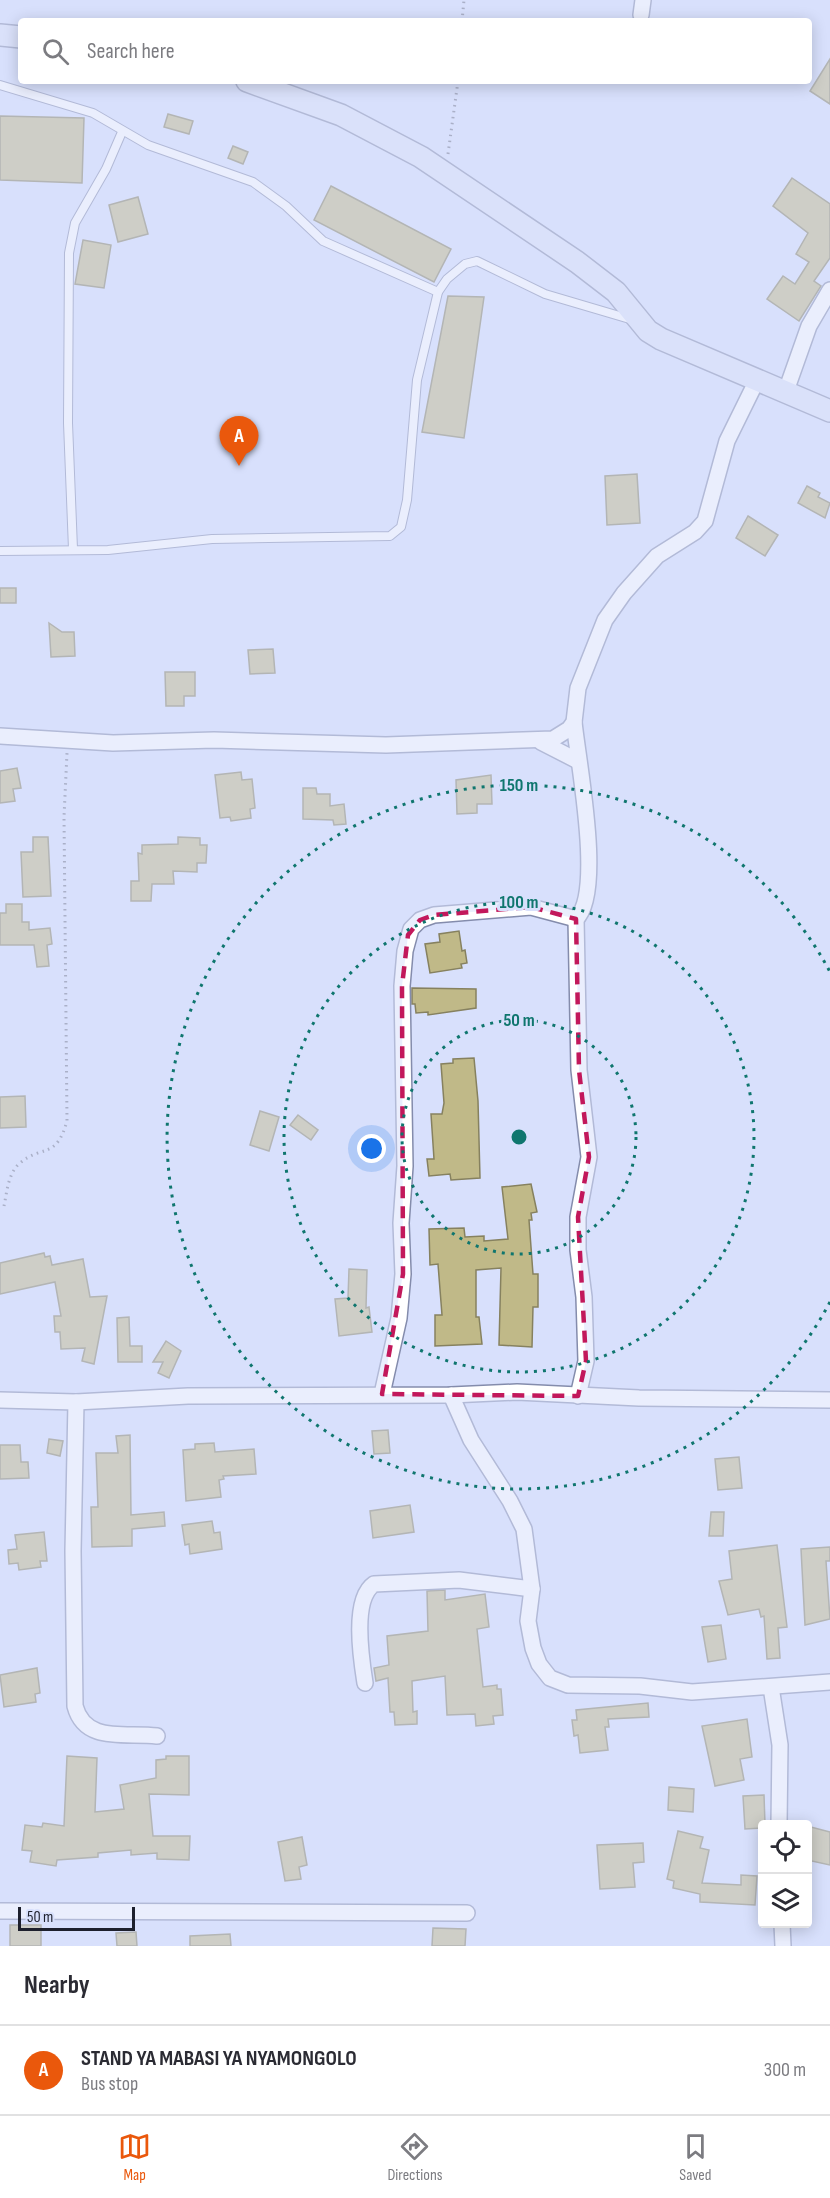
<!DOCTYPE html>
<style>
body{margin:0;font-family:"Sofia Sans Condensed",sans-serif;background:#f7f7f7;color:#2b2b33}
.controls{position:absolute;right:18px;bottom:18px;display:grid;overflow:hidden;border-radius:6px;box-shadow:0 3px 15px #0003}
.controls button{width:54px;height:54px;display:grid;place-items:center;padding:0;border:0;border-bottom:2px solid #e1e1e2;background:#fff;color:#2b2b33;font:30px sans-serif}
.scale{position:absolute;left:18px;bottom:15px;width:117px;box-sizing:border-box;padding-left:6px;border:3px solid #1d202d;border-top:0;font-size:16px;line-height:21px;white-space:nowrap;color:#1d202d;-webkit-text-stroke:4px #d8e0fc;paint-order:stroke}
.you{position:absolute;left:372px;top:1149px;width:21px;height:21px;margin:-15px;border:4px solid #fff;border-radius:50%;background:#1a73e8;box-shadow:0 0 0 9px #1a73e833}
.badge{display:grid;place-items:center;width:39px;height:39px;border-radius:50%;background:#ea580c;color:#fff;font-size:20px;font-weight:700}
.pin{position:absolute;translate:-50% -50px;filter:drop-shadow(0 2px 3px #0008)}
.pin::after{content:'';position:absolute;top:32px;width:21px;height:18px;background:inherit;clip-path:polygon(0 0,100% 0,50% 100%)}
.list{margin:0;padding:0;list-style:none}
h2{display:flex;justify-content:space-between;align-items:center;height:78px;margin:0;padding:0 24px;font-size:26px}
h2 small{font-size:20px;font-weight:400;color:#7c7c81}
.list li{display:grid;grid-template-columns:39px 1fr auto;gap:18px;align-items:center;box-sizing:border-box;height:90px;padding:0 24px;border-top:2px solid #e1e1e2}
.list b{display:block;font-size:22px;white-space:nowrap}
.list p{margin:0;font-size:20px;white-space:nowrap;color:#7c7c81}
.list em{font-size:20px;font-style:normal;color:#7c7c81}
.icon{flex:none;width:33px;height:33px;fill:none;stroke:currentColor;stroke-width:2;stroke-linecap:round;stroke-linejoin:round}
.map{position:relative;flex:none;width:830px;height:1946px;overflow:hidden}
.search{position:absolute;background:#fff;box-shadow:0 3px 15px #0003;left:18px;right:18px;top:18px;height:66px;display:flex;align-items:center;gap:15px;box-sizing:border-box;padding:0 21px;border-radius:6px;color:#7c7c81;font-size:22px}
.sheet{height:168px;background:#fff}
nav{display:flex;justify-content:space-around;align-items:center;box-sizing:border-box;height:84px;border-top:2px solid #e1e1e2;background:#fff;font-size:16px;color:#7c7c81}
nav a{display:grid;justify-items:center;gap:3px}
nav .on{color:#ea580c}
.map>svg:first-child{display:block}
.building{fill:#c0b988;stroke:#86815f;stroke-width:1.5}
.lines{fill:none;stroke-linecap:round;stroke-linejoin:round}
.service-casing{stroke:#848cac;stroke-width:10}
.minor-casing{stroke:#848cac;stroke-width:18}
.secondary-casing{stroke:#848cac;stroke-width:24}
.path{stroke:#72778b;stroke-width:3;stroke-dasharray:1.5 4.5;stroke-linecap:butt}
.service{stroke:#fff;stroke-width:8}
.minor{stroke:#fff;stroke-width:15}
.secondary{stroke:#dce2f8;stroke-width:21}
.marked{fill:none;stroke:#c2185b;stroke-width:4.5;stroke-dasharray:12 8;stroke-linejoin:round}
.ring{fill:none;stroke:#0f766e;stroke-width:3;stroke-dasharray:3 6}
.centre{fill:#0f766e;stroke:#d8e0fc;stroke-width:3}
.ring-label{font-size:18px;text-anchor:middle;font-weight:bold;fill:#0f766e;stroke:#d8e0fc;stroke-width:6;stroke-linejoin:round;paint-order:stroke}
</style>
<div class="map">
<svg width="830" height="1946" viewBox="0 0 830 1946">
<rect width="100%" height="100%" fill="#d8e0fc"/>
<g class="building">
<path d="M 830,59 L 830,104 L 810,91 Z"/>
<path d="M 168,114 L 193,121 L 189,134 L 164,127 Z"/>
<path d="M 0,116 L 84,118 L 82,183 L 0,180 Z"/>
<path d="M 233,146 L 248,152 L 243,164 L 228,158 Z"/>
<path d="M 792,178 L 830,204 L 830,258 L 814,281 L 821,286 L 799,321 L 767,299 L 783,276 L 795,284 L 809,262 L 796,254 L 808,233 L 773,206 Z"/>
<path d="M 331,186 L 451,249 L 434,282 L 314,220 Z"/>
<path d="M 138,197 L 148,234 L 118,242 L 109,205 Z"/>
<path d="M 83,240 L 111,245 L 104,288 L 75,284 Z"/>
<path d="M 448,296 L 484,297 L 464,438 L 422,432 Z"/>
<path d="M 637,474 L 640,523 L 607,525 L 605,476 Z"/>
<path d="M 807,486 L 820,493 L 818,497 L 830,503 L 825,518 L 798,503 Z"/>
<path d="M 748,516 L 778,535 L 765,556 L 736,538 Z"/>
<rect x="0" y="588" width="16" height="15"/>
<path d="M 49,623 L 62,632 L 74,632 L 75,656 L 51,657 Z"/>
<path d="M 273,649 L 275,673 L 250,674 L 248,650 Z"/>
<path d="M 165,672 L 195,672 L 195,696 L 184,696 L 184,706 L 166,706 Z"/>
<path d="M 17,768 L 21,788 L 13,789 L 15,801 L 0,803 L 0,771 Z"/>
<path d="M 241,772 L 242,780 L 252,779 L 255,808 L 250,809 L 251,818 L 231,821 L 230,817 L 220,818 L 215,775 Z"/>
<path d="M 491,775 L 492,804 L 477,804 L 477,813 L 457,814 L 456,780 Z"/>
<path d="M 303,788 L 316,788 L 317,794 L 330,794 L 330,806 L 344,804 L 346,824 L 334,825 L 333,820 L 303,819 Z"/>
<path d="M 33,837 L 48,837 L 51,896 L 23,897 L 21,852 L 33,852 Z"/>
<path d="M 178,837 L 200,838 L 200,845 L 207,845 L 206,863 L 197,863 L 197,872 L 173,871 L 174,884 L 152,884 L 151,901 L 131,901 L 131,881 L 139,881 L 138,853 L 142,854 L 142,845 L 178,844 Z"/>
<path d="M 6,904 L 22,904 L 22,922 L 29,922 L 29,930 L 50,928 L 52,944 L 47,945 L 49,966 L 37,967 L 34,945 L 0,945 L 0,913 L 6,913 Z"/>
<path d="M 459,931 L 462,951 L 465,950 L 467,963 L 461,964 L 462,968 L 430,973 L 425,944 L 440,942 L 439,934 Z"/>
<path d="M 412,988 L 476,989 L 476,1008 L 428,1015 L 428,1012 L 416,1013 L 415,1004 L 412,1004 Z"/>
<path d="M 474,1058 L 478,1101 L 480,1178 L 451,1180 L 450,1174 L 429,1176 L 427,1159 L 434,1159 L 431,1114 L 442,1114 L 444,1103 L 441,1064 L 453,1063 L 453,1059 Z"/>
<path d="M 25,1096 L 26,1127 L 0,1128 L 0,1097 Z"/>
<path d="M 260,1111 L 279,1117 L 269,1151 L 250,1145 Z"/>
<path d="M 298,1115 L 318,1130 L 311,1140 L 290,1125 Z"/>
<path d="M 531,1184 L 537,1212 L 531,1213 L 532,1220 L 529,1220 L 533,1274 L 538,1274 L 538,1307 L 533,1307 L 532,1347 L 499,1345 L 501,1268 L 476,1270 L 476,1317 L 479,1317 L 482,1344 L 435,1346 L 435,1315 L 442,1315 L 438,1264 L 430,1265 L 429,1229 L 464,1228 L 465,1237 L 484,1236 L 484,1241 L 508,1239 L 502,1187 Z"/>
<path d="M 44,1253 L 45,1257 L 50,1256 L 52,1265 L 83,1259 L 90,1297 L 107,1296 L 94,1364 L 82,1361 L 85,1348 L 61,1349 L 60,1332 L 55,1332 L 54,1316 L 61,1316 L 55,1282 L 0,1294 L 0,1263 Z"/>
<path d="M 349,1269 L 367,1270 L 366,1308 L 369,1307 L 372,1332 L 339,1336 L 335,1299 L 348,1298 Z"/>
<path d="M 129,1317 L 130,1346 L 142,1346 L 142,1362 L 118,1362 L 117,1318 Z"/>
<path d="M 166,1341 L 181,1351 L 169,1378 L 158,1373 L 163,1362 L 153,1362 Z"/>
<path d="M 388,1430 L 390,1453 L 374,1454 L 372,1431 Z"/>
<path d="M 130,1435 L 131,1515 L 164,1512 L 165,1526 L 132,1529 L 132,1546 L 92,1547 L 91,1507 L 98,1507 L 96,1453 L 118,1453 L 116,1436 Z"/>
<path d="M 49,1439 L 63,1441 L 60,1456 L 47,1453 Z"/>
<path d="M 214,1443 L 215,1452 L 254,1449 L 256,1474 L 223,1476 L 224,1479 L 219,1480 L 221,1497 L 186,1501 L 183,1450 L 195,1449 L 195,1444 Z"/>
<path d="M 0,1445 L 20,1445 L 21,1462 L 28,1462 L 29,1478 L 0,1479 Z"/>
<path d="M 739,1457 L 742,1488 L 718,1490 L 715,1459 Z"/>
<path d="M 410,1505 L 414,1532 L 373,1538 L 370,1511 Z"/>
<path d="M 711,1512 L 724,1512 L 723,1536 L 709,1536 Z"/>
<path d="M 212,1521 L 214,1533 L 220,1532 L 222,1549 L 190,1554 L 189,1544 L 185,1545 L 182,1525 Z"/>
<path d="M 44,1532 L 47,1561 L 40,1561 L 41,1567 L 19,1570 L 18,1563 L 9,1564 L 8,1550 L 17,1549 L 15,1535 Z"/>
<path d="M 777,1545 L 787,1627 L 778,1628 L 780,1658 L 767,1659 L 764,1616 L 761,1617 L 759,1609 L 728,1615 L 719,1581 L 732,1579 L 729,1551 Z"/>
<path d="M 830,1547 L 830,1561 L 826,1561 L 830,1619 L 805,1625 L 801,1549 Z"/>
<path d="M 445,1590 L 445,1600 L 485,1594 L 489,1627 L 477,1629 L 483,1687 L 497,1685 L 497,1689 L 501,1689 L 503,1715 L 493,1716 L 494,1724 L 476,1726 L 475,1714 L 447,1715 L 445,1676 L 412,1681 L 413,1712 L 417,1711 L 417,1724 L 395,1725 L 394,1712 L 390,1712 L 388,1678 L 376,1681 L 374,1668 L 389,1665 L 387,1636 L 428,1631 L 427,1591 Z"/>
<path d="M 721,1625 L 726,1659 L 708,1662 L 702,1627 Z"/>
<path d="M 37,1668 L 40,1693 L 35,1694 L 36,1702 L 4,1707 L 0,1675 Z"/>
<path d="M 648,1703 L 649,1717 L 608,1719 L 609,1727 L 605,1727 L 608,1750 L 580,1753 L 578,1735 L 574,1736 L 572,1720 L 577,1720 L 576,1710 Z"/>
<path d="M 747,1719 L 752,1757 L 740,1759 L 744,1780 L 715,1786 L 702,1726 Z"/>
<path d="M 67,1756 L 97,1758 L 95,1812 L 124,1809 L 120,1785 L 156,1778 L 156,1760 L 166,1759 L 166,1756 L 189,1756 L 189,1795 L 149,1794 L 153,1836 L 190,1836 L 189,1860 L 157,1859 L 157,1853 L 131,1855 L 131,1850 L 98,1853 L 98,1857 L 57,1860 L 56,1866 L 30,1862 L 32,1851 L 22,1850 L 25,1825 L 42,1827 L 43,1823 L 64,1826 Z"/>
<path d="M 669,1787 L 694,1789 L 693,1812 L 668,1810 Z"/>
<path d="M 764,1795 L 765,1824 L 762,1828 L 745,1829 L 743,1796 Z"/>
<path d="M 807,1826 L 830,1832 L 830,1865 L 807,1860 Z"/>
<path d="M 678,1831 L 703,1837 L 700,1848 L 709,1850 L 702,1883 L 741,1885 L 741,1875 L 757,1876 L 755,1905 L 700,1902 L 700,1894 L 673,1888 L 674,1881 L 667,1879 Z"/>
<path d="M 302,1837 L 307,1865 L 299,1867 L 301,1879 L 285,1881 L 278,1842 Z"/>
<path d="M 643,1843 L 644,1862 L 633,1863 L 635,1887 L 600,1889 L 597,1845 Z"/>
<rect x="10" y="1925" width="31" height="21"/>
<path d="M 433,1928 L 466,1929 L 465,1946 L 432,1946 Z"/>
<path d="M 136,1932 L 137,1946 L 117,1946 L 116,1933 Z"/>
<path d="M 230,1934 L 231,1946 L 190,1946 L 190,1936 Z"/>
</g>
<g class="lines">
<defs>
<g id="service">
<path d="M 0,85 L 93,113 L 148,145 L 253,182 L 286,206 L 323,241 L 438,292"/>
<path d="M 73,549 L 68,423 L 69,253 L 75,223 L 106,169 L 122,132"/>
<path d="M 0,551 L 108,550 L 212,539 L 390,536 L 401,527 L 407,500 L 417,380 L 438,292 L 447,279 L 465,264 L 477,261 L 545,294 L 633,320"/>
</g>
<g id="minor">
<path d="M 641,15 L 643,0"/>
<path d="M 786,391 L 809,326 L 830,290"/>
<path d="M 0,736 L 113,743 L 214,740 L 386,745 L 553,739 L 569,729 L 574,722 L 578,688 L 605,620 L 624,593 L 657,556 L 695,532 L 705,521 L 727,441 L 757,380"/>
<path d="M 541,742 L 578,761"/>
<path d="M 576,919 L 579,1070 L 589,1157 L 578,1217 L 578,1250 L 584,1297 L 586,1361 L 578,1396"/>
<path d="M 382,1394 L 399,1318 L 403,1274 L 401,1223 L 405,1166 L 402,986 L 405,951 L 411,929 L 420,920 L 434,915 L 531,907 L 576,919 C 604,893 578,762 574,722"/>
<path d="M 451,1395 L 471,1440 L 510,1501 L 524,1529 L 532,1589 L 528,1621 L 533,1648 L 539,1664 L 550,1678 L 568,1685 L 640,1686 L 692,1692 L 830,1682"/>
<path d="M 0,1400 L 76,1402 L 188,1396 L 451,1395 L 517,1392 L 639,1398 L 830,1400"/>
<path d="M 76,1402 L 73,1551 L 75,1706 C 85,1744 126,1732 157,1736"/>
<path d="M 365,1683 C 361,1658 352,1599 374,1584 L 459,1580 L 532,1589"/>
<path d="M 771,1687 L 780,1745 L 779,1824"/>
<path d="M 0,1911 L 467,1913"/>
<path d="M 782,1924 L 783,1946"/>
</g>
<g id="secondary">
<path d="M 0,35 L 21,37"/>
<path d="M 247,81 L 341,115 L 421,157 L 577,262 L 616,292 L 648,331 L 661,339 L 830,411"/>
</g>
</defs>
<use href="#service" class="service-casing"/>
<use href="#minor" class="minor-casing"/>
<use href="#secondary" class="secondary-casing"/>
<g class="path">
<path d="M 462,21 L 464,0"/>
<path d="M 448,154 L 458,81"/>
<path d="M 4,1206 C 7,1192 8,1173 20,1163 C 43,1144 56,1160 67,1121 L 64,817 L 67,753"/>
</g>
<use href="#service" class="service"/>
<use href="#minor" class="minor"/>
<use href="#secondary" class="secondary"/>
</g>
<path d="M0 0H830V1946H0ZM 531,907 L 576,919 L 579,1070 L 589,1157 L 578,1217 L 586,1361 L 578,1396 L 382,1394 L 403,1274 L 402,986 L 408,935 L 420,920 L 434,915 Z" fill="#d8e0fc" fill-opacity=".55" fill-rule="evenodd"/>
<path class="marked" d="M 531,907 L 576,919 L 579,1070 L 589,1157 L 578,1217 L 586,1361 L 578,1396 L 382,1394 L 403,1274 L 402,986 L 408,935 L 420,920 L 434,915 Z"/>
<g class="ring">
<circle cx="519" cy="1137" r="117"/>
<circle cx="519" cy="1137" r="235"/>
<path d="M830 1302A352 352 0 1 1 830 972"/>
</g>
<circle cx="519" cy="1137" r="9" class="centre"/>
<g class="ring-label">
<text x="519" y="791">150 m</text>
<text x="519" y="908">100 m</text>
<text x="519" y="1026">50 m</text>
</g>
</svg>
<div class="controls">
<button><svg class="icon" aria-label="locate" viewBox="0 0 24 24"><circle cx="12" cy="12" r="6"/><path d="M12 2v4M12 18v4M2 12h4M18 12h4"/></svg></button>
<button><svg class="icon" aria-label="layers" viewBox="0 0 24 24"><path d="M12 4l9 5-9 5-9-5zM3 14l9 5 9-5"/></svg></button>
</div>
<div class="scale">50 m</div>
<div class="you"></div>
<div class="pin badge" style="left:239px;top:466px">A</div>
<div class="search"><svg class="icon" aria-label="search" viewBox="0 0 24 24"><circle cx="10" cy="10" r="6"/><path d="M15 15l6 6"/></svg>Search here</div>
</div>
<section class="sheet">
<h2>Nearby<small></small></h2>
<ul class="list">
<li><span class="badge">A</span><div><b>STAND YA MABASI YA NYAMONGOLO</b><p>Bus stop</p></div><em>300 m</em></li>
</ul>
</section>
<nav>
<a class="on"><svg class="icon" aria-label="map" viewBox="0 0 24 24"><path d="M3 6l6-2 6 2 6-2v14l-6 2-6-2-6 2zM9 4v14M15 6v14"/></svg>Map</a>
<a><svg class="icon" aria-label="directions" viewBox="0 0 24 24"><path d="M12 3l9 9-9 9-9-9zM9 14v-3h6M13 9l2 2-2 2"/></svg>Directions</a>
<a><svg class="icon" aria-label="saved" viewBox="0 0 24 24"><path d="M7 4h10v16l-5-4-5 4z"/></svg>Saved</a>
</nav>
